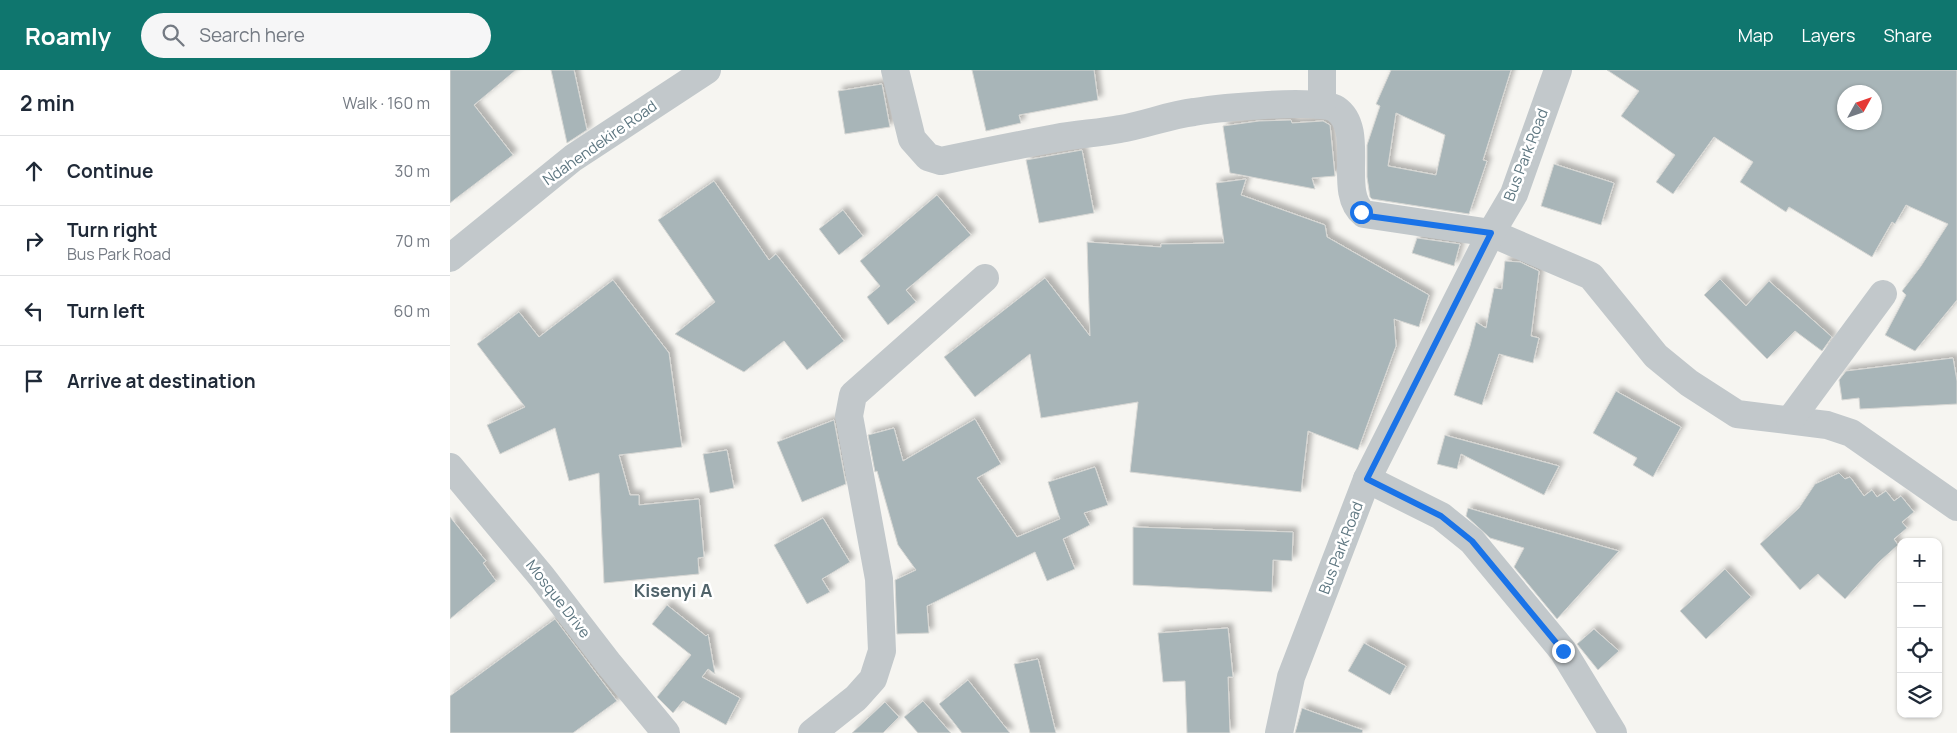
<!DOCTYPE html>
<meta charset="utf-8">
<style>
body{margin:0;font-family:Manrope,sans-serif;background:#f6f6f7;color:#1f2937}
.controls{position:absolute;right:15px;bottom:15px;display:grid;overflow:hidden;border-radius:10px;box-shadow:0 1px 4px #0004}
.controls button{width:45px;height:45px;display:grid;place-items:center;padding:0;border:0;border-bottom:1px solid #e0e1e3;background:#fff;color:#1f2937;font:25px sans-serif}
.compass{position:absolute;left:1387px;top:15px;width:45px;height:45px;border-radius:50%;background:#fff;box-shadow:0 1px 4px #0004;rotate:50deg}
.stop{position:absolute;width:15px;height:15px;margin:-11px;border:4px solid #1a73e8;border-radius:50%;background:#fff}
.stop.end{background:#1a73e8;border-color:#fff;box-shadow:0 1px 5px #0008}
.list{margin:0;padding:0;list-style:none}
h2{display:flex;justify-content:space-between;align-items:center;height:65px;margin:0;padding:0 20px;font-size:21px}
h2 small{font-size:16px;font-weight:400;color:#747a83}
.list li{display:grid;grid-template-columns:32px 1fr auto;gap:15px;align-items:center;box-sizing:border-box;height:70px;padding:0 20px;border-top:1px solid #e0e1e3}
.list b{display:block;font-size:19px;white-space:nowrap}
.list p{margin:0;font-size:16px;white-space:nowrap;color:#747a83}
.list em{font-size:16px;font-style:normal;color:#747a83}
.icon{flex:none;width:28px;height:28px;fill:none;stroke:currentColor;stroke-width:2;stroke-linecap:round;stroke-linejoin:round}
.map{position:relative;flex:none;width:1507px;height:663px;overflow:hidden}
header{display:flex;align-items:center;gap:30px;box-sizing:border-box;height:70px;padding:0 25px;background:#0f766e;color:#fff}
header strong{font-size:24px}
nav{display:flex;gap:28px;margin-inline-start:auto;font-size:18px}
.search{width:350px;height:45px;background:#f6f6f7;display:flex;align-items:center;gap:12px;box-sizing:border-box;padding:0 18px;border-radius:28px;color:#747a83;font-size:19px}
main{display:flex}
aside{flex:1;background:#fff}
.map>svg:first-child{display:block}
.building{fill:#a8b5b8;stroke:#d7d7d4;fill-rule:evenodd;filter:url(#shadow)}
.lines{fill:none;stroke-linecap:round;stroke-linejoin:round}
.minor{stroke:#c2c8cb;stroke-width:28}
.route{stroke:#1a73e8;stroke-width:6}
.labels{text-anchor:middle;stroke-width:5;stroke-linejoin:round;paint-order:stroke}
.street-label{font-size:15px;fill:#5d7680;stroke:#fff}
.quarter-label{font-size:18px;font-weight:bold;fill:#50636a;stroke:#fff}
</style>
<header>
<strong>Roamly</strong>
<div class="search"><svg class="icon" aria-label="search" viewBox="0 0 24 24"><circle cx="10" cy="10" r="6"/><path d="M15 15l6 6"/></svg>Search here</div>
<nav><a>Map</a><a>Layers</a><a>Share</a></nav>
</header>
<main>
<aside>
<h2>2 min<small>Walk · 160 m</small></h2>
<ul class="list">
<li><svg class="icon" aria-label="ahead" viewBox="0 0 24 24"><path d="M12 20V5M6 11l6-6 6 6"/></svg><div><b>Continue</b></div><em>30 m</em></li>
<li><svg class="icon" aria-label="right" viewBox="0 0 24 24"><path d="M7 20v-9h11M14 6l5 5-5 5"/></svg><div><b>Turn right</b><p>Bus Park Road</p></div><em>70 m</em></li>
<li><svg class="icon" aria-label="left" viewBox="0 0 24 24"><path d="M17 20v-9H6M10 6l-5 5 5 5"/></svg><div><b>Turn left</b></div><em>60 m</em></li>
<li><svg class="icon" aria-label="arrive" viewBox="0 0 24 24"><path d="M6 21V4h12l-3 4 3 4H6"/></svg><div><b>Arrive at destination</b></div></li>
</ul>
</aside>
<div class="map">
<svg width="1507" height="663" viewBox="0 0 1507 663">
<defs>
<filter id="shadow"><feDropShadow dx="4.5" dy="-4.5" stdDeviation="2.5" flood-color="#0004"/></filter>
</defs>
<rect width="100%" height="100%" fill="#f6f5f1"/>
<g class="building">
<path d="M 0,0 L 66,0 L 24,35 L 63,85 L 0,133 Z"/>
<path d="M 101,0 L 124,0 L 137,60 L 117,73 Z"/>
<path d="M 522,0 L 644,0 L 648,30 L 569,45 L 571,53 L 536,61 Z"/>
<path d="M 941,0 L 1061,0 L 1033,90 L 1037,91 L 1019,144 L 922,129 L 920,127 L 917,107 L 917,75 L 930,36 L 926,34 ZM 946,43 L 995,65 L 986,105 L 938,96 Z"/>
<path d="M 1157,0 L 1507,0 L 1507,230 L 1465,281 L 1435,265 L 1456,225 L 1452,221 L 1471,196 L 1498,154 L 1456,135 L 1445,154 L 1442,152 L 1422,187 L 1339,137 L 1336,142 L 1290,112 L 1303,92 L 1264,67 L 1223,124 L 1206,112 L 1225,85 L 1171,46 L 1189,21 ZM 1394,22 L 1424,22 L 1424,52 L 1394,52 Z"/>
<path d="M 432,14 L 440,57 L 395,64 L 388,21 Z"/>
<path d="M 841,50 L 842,53 L 873,51 L 880,55 L 885,106 L 862,108 L 865,119 L 780,103 L 773,56 L 809,51 Z"/>
<path d="M 632,80 L 644,143 L 589,153 L 576,90 Z"/>
<path d="M 1104,94 L 1164,113 L 1151,155 L 1091,136 Z"/>
<path d="M 796,109 L 791,125 L 875,155 L 877,167 L 979,225 L 969,257 L 944,249 L 946,276 L 908,380 L 858,361 L 851,422 L 680,402 L 688,332 L 591,348 L 580,284 L 525,327 L 494,287 L 595,208 L 640,266 L 637,172 L 711,177 L 711,174 L 774,173 L 766,113 Z"/>
<path d="M 264,111 L 319,190 L 326,184 L 394,271 L 357,300 L 334,271 L 294,302 L 225,264 L 265,232 L 208,150 Z"/>
<path d="M 487,125 L 521,165 L 456,220 L 466,232 L 438,255 L 417,227 L 430,216 L 410,191 Z"/>
<path d="M 393,140 L 413,166 L 389,185 L 369,159 Z"/>
<path d="M 967,168 L 1010,174 L 1004,196 L 962,183 Z"/>
<path d="M 1055,191 L 1070,192 L 1089,201 L 1081,266 L 1089,268 L 1083,293 L 1049,284 L 1032,335 L 1004,325 L 1020,276 L 1026,252 L 1036,258 L 1044,218 L 1052,219 Z"/>
<path d="M 1270,209 L 1296,236 L 1319,211 L 1382,267 L 1372,281 L 1345,261 L 1317,289 L 1254,225 Z"/>
<path d="M 163,210 L 219,283 L 232,377 L 169,385 L 180,425 L 189,425 L 189,435 L 249,429 L 254,487 L 248,488 L 249,504 L 154,513 L 149,403 L 119,411 L 105,358 L 50,384 L 37,355 L 75,337 L 27,274 L 69,242 L 89,267 Z"/>
<path d="M 1503,288 L 1507,311 L 1507,334 L 1410,339 L 1409,328 L 1392,330 L 1389,310 L 1396,301 Z"/>
<path d="M 1166,321 L 1231,357 L 1203,407 L 1183,395 L 1187,388 L 1143,363 Z"/>
<path d="M 525,349 L 551,394 L 527,408 L 567,467 L 610,449 L 598,412 L 645,397 L 658,435 L 634,443 L 640,455 L 613,469 L 625,499 L 597,511 L 585,482 L 477,536 L 479,563 L 447,564 L 445,510 L 466,500 L 448,475 L 427,401 L 425,402 L 418,365 L 444,358 L 453,391 Z"/>
<path d="M 384,350 L 396,414 L 352,432 L 327,372 Z"/>
<path d="M 995,365 L 998,366 L 1109,396 L 1094,425 L 1011,384 L 1007,399 L 987,394 Z"/>
<path d="M 277,380 L 284,418 L 260,423 L 253,384 Z"/>
<path d="M 1389,403 L 1395,409 L 1400,407 L 1414,426 L 1422,420 L 1427,427 L 1436,421 L 1444,431 L 1451,426 L 1464,442 L 1452,452 L 1457,458 L 1444,469 L 1448,475 L 1429,492 L 1395,529 L 1368,504 L 1350,520 L 1310,474 L 1349,438 L 1365,414 Z"/>
<path d="M 1018,438 L 1169,481 L 1107,549 L 1064,497 L 1074,478 L 1040,468 L 1016,446 Z"/>
<path d="M 0,447 L 36,491 L 33,493 L 46,511 L 0,549 Z"/>
<path d="M 373,448 L 400,492 L 372,509 L 380,522 L 357,534 L 324,475 Z"/>
<path d="M 683,457 L 843,462 L 842,491 L 823,490 L 822,522 L 683,515 Z"/>
<path d="M 1275,499 L 1301,527 L 1256,569 L 1230,541 Z"/>
<path d="M 217,535 L 256,566 L 258,564 L 265,604 L 258,599 L 252,607 L 290,628 L 276,655 L 233,631 L 223,643 L 207,627 L 241,585 L 202,554 Z"/>
<path d="M 105,549 L 167,631 L 123,663 L 0,663 L 0,626 Z"/>
<path d="M 778,558 L 783,607 L 778,607 L 780,663 L 737,663 L 735,611 L 713,612 L 708,563 Z"/>
<path d="M 1144,559 L 1169,581 L 1148,600 L 1127,574 Z"/>
<path d="M 914,573 L 956,596 L 940,625 L 898,601 Z"/>
<path d="M 588,589 L 606,663 L 580,663 L 564,594 Z"/>
<path d="M 518,610 L 560,663 L 512,663 L 489,634 Z"/>
<path d="M 473,631 L 501,663 L 468,663 L 454,647 Z"/>
<path d="M 435,632 L 449,647 L 433,663 L 402,663 Z"/>
<path d="M 852,638 L 913,660 L 912,663 L 845,663 Z"/>
</g>
<g class="lines">
<g class="minor">
<path d="M 445,0 L 462,69 L 478,87 L 491,91 C 529,83 568,75 606,68 C 627,64 649,63 670,59 C 695,55 719,45 744,42 C 768,38 870,28 886,39 C 917,60 886,123 914,144 L 1041,163 L 1141,206 L 1206,286 L 1239,313 L 1287,344 L 1377,355 L 1401,363 L 1507,437"/>
<path d="M 872,0 L 872,34"/>
<path d="M 0,188 L 123,88 L 257,0"/>
<path d="M 1340,350 L 1433,224"/>
<path d="M 0,397 L 92,507 L 159,594 L 216,663"/>
<path d="M 917,409 L 991,446 L 1022,471 L 1113,581 L 1163,663"/>
<path d="M 362,663 L 406,628 L 423,609 L 432,581 L 429,509 L 399,346 L 403,325 L 535,208"/>
<path d="M 829,663 L 841,607 L 917,409 L 1041,163 L 1064,124 L 1108,0"/>
</g>
</g>
<g class="lines">
<path class="route" d="M 911,142 L 918,146 L 1041,163 L 917,409 L 991,446 L 1022,471 L 1113,581"/>
</g>
<g class="labels">
<g class="street-label">
<text transform="translate(150 73) rotate(-35)" y="5">Ndahendekire Road</text>
<text transform="translate(1076 85) rotate(-69)" y="5">Bus Park Road</text>
<text transform="translate(891 478) rotate(-69)" y="5">Bus Park Road</text>
<text transform="translate(108 529) rotate(52)" y="5">Mosque Drive</text>
</g>
<g class="quarter-label">
<text x="223" y="527">Kisenyi A</text>
</g>
</g>
</svg>
<div class="controls">
<button>+</button>
<button>−</button>
<button><svg class="icon" aria-label="locate" viewBox="0 0 24 24"><circle cx="12" cy="12" r="6"/><path d="M12 2v4M12 18v4M2 12h4M18 12h4"/></svg></button>
<button><svg class="icon" aria-label="layers" viewBox="0 0 24 24"><path d="M12 4l9 5-9 5-9-5zM3 14l9 5 9-5"/></svg></button>
</div>
<svg class="compass" viewBox="-18 -18 36 36"><path d="M0-13l5 13h-10z" fill="#e53935"/><path d="M0 13l5-13h-10z" fill="#747a83"/></svg>
<div class="stop" style="left:911px;top:142px"></div>
<div class="stop end" style="left:1113px;top:581px"></div>
</div>
</main>
